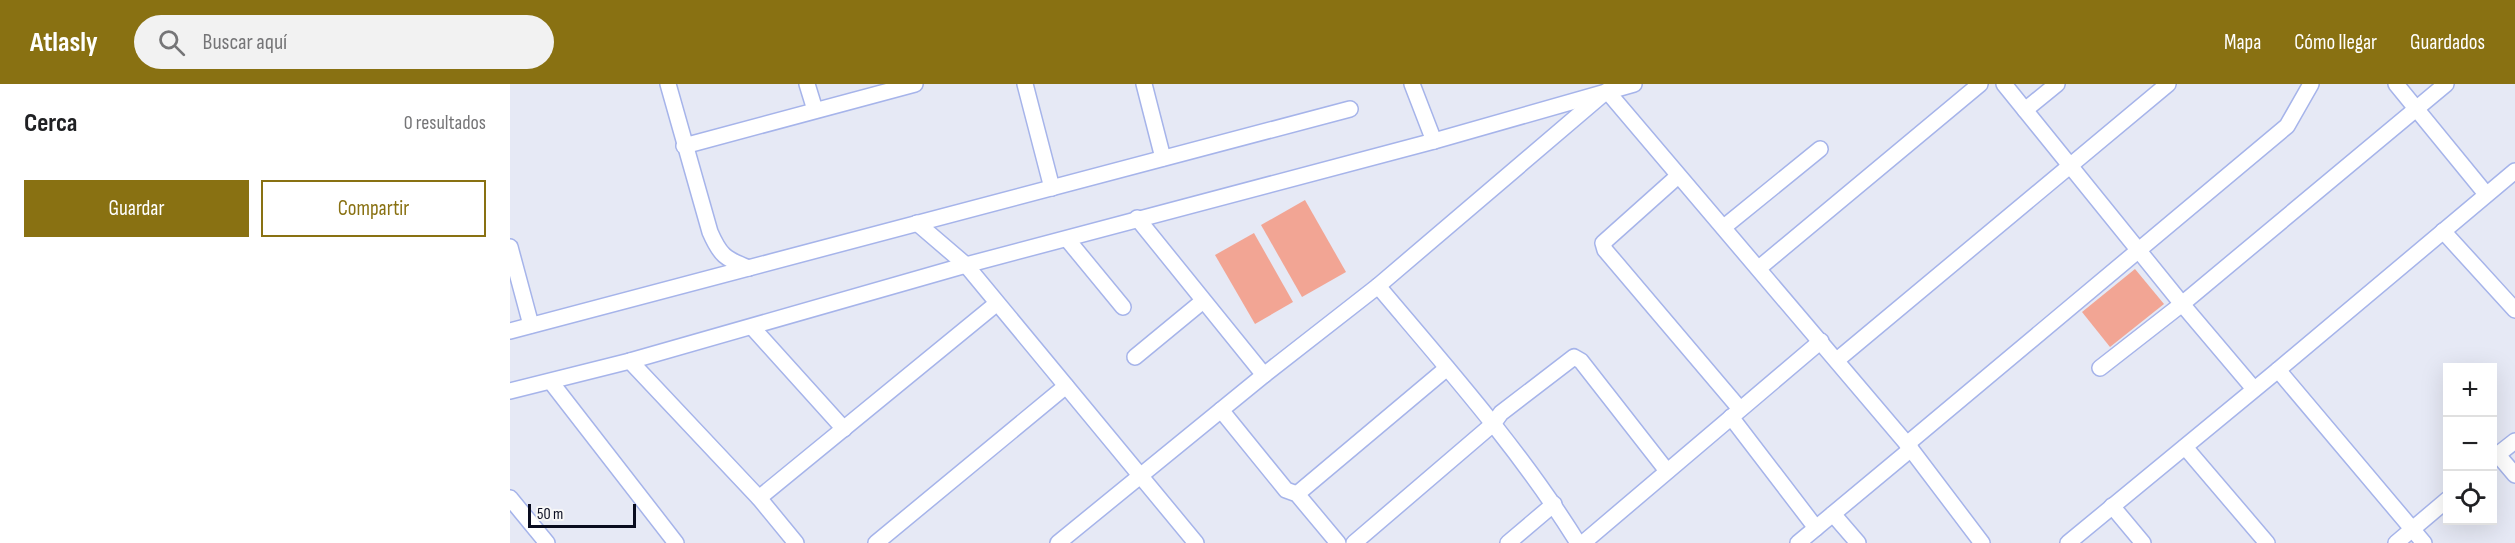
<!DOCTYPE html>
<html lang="es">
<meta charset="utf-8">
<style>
body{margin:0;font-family:"Sofia Sans Condensed",sans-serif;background:#f2f2f2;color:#202124}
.controls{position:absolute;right:18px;bottom:18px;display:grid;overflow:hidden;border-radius:0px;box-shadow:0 6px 24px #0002}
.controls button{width:54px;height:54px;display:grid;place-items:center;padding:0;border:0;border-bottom:2px solid #e0e0e0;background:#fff;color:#202124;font:30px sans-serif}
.scale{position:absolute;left:18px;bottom:15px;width:108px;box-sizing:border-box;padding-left:6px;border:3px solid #090c1f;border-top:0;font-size:16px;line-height:21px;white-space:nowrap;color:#090c1f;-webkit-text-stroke:4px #f7f7f7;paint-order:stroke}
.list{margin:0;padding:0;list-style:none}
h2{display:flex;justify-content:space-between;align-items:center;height:78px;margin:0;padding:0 24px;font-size:26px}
h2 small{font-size:20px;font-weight:400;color:#757577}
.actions{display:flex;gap:12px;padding:18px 24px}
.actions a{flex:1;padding:14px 0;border:2px solid #897112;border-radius:0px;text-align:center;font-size:21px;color:#897112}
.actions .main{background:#897112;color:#fff}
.icon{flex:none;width:33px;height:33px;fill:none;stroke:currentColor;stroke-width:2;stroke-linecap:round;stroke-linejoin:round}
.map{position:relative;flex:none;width:2005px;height:459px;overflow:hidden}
header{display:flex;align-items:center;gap:36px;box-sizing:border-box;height:84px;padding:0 30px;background:#897112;color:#fff}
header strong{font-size:28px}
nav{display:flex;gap:33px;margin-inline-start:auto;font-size:21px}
.search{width:420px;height:54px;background:#f2f2f2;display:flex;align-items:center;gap:15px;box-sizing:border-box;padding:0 21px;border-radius:33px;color:#757577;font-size:22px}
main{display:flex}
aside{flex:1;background:#fff}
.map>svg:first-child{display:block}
.green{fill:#f2a594}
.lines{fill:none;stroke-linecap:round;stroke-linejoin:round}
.minor-casing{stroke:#a6b4ea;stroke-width:18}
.minor{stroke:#fff;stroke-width:15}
</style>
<header>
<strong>Atlasly</strong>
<div class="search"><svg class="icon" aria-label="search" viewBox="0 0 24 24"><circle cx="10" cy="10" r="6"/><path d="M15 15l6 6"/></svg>Buscar aquí</div>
<nav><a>Mapa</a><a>Cómo llegar</a><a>Guardados</a></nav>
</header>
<main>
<aside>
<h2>Cerca<small>0 resultados</small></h2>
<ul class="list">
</ul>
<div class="actions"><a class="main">Guardar</a><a>Compartir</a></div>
</aside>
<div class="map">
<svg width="2005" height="459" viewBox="0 0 2005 459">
<rect width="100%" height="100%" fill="#e6e9f5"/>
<g class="green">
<path d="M 795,116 L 836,188 L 792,213 L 751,141 Z"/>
<path d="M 744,149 L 783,218 L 745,240 L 705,171 Z"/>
<path d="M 1625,185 L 1654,220 L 1600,263 L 1572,228 Z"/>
</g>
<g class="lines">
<defs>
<g id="minor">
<path d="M 158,0 L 200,148 C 210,171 215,175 239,184"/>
<path d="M 297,0 L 305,26"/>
<path d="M 515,0 L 542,104"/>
<path d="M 634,0 L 653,74"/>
<path d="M 902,0 L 924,57"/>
<path d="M 1494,0 L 1672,220 L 1744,305"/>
<path d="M 1886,0 L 1976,110"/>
<path d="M 1097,7 L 1397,360 L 1472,459"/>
<path d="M 1515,26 L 1547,0"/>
<path d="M 174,62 L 405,0"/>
<path d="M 1168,92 L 1093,159 L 1095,166 L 1230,325"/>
<path d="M 627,134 L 754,291"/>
<path d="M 407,139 L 456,181 L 686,459"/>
<path d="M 1214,143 L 1310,65"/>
<path d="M 1933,147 L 2005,226"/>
<path d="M 557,155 L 613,223"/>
<path d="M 0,163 L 21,241"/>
<path d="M 1249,184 L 1470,0"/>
<path d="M 868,202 C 938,285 1011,367 1068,459"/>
<path d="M 242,243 L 334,345"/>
<path d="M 0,247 L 840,25"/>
<path d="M 625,273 L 693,217"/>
<path d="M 1327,276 L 1658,0"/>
<path d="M 120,277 L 249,414 L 286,459"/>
<path d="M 1590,284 L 1672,220 L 1936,0"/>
<path d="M 1768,286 L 1914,459"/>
<path d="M 41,298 L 166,459"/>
<path d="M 0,307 L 120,277 L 456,181 L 924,57 L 1124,0"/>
<path d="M 711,326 L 776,406 L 787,410 L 828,459"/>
<path d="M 1221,333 L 1306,444"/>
<path d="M 1397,360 L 1777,42 L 1801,0"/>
<path d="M 1675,363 L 1757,459"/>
<path d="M 1988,371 L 2005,391"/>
<path d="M 1982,375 L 2005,357"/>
<path d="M 787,410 L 937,284"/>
<path d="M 0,414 L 37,459"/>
<path d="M 249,414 L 486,220"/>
<path d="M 1602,422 L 1633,459"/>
<path d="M 1323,430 L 1348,459"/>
<path d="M 366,459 L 556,302"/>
<path d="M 548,459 L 754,291 L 868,202 L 1092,11"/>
<path d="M 844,459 L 983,340 L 991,329 L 1064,273 L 1071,277 L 1157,387"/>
<path d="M 998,459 L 1044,420"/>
<path d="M 1073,459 L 1311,257"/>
<path d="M 1288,459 L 1401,365"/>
<path d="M 1558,459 L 1768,286 L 2005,87"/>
<path d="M 1886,459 L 1938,415"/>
</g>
</defs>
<use href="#minor" class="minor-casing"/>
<use href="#minor" class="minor"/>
</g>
</svg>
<div class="controls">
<button>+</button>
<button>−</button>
<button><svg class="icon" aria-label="locate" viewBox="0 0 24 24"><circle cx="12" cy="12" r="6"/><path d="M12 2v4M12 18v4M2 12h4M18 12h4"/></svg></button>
</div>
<div class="scale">50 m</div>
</div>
</main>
